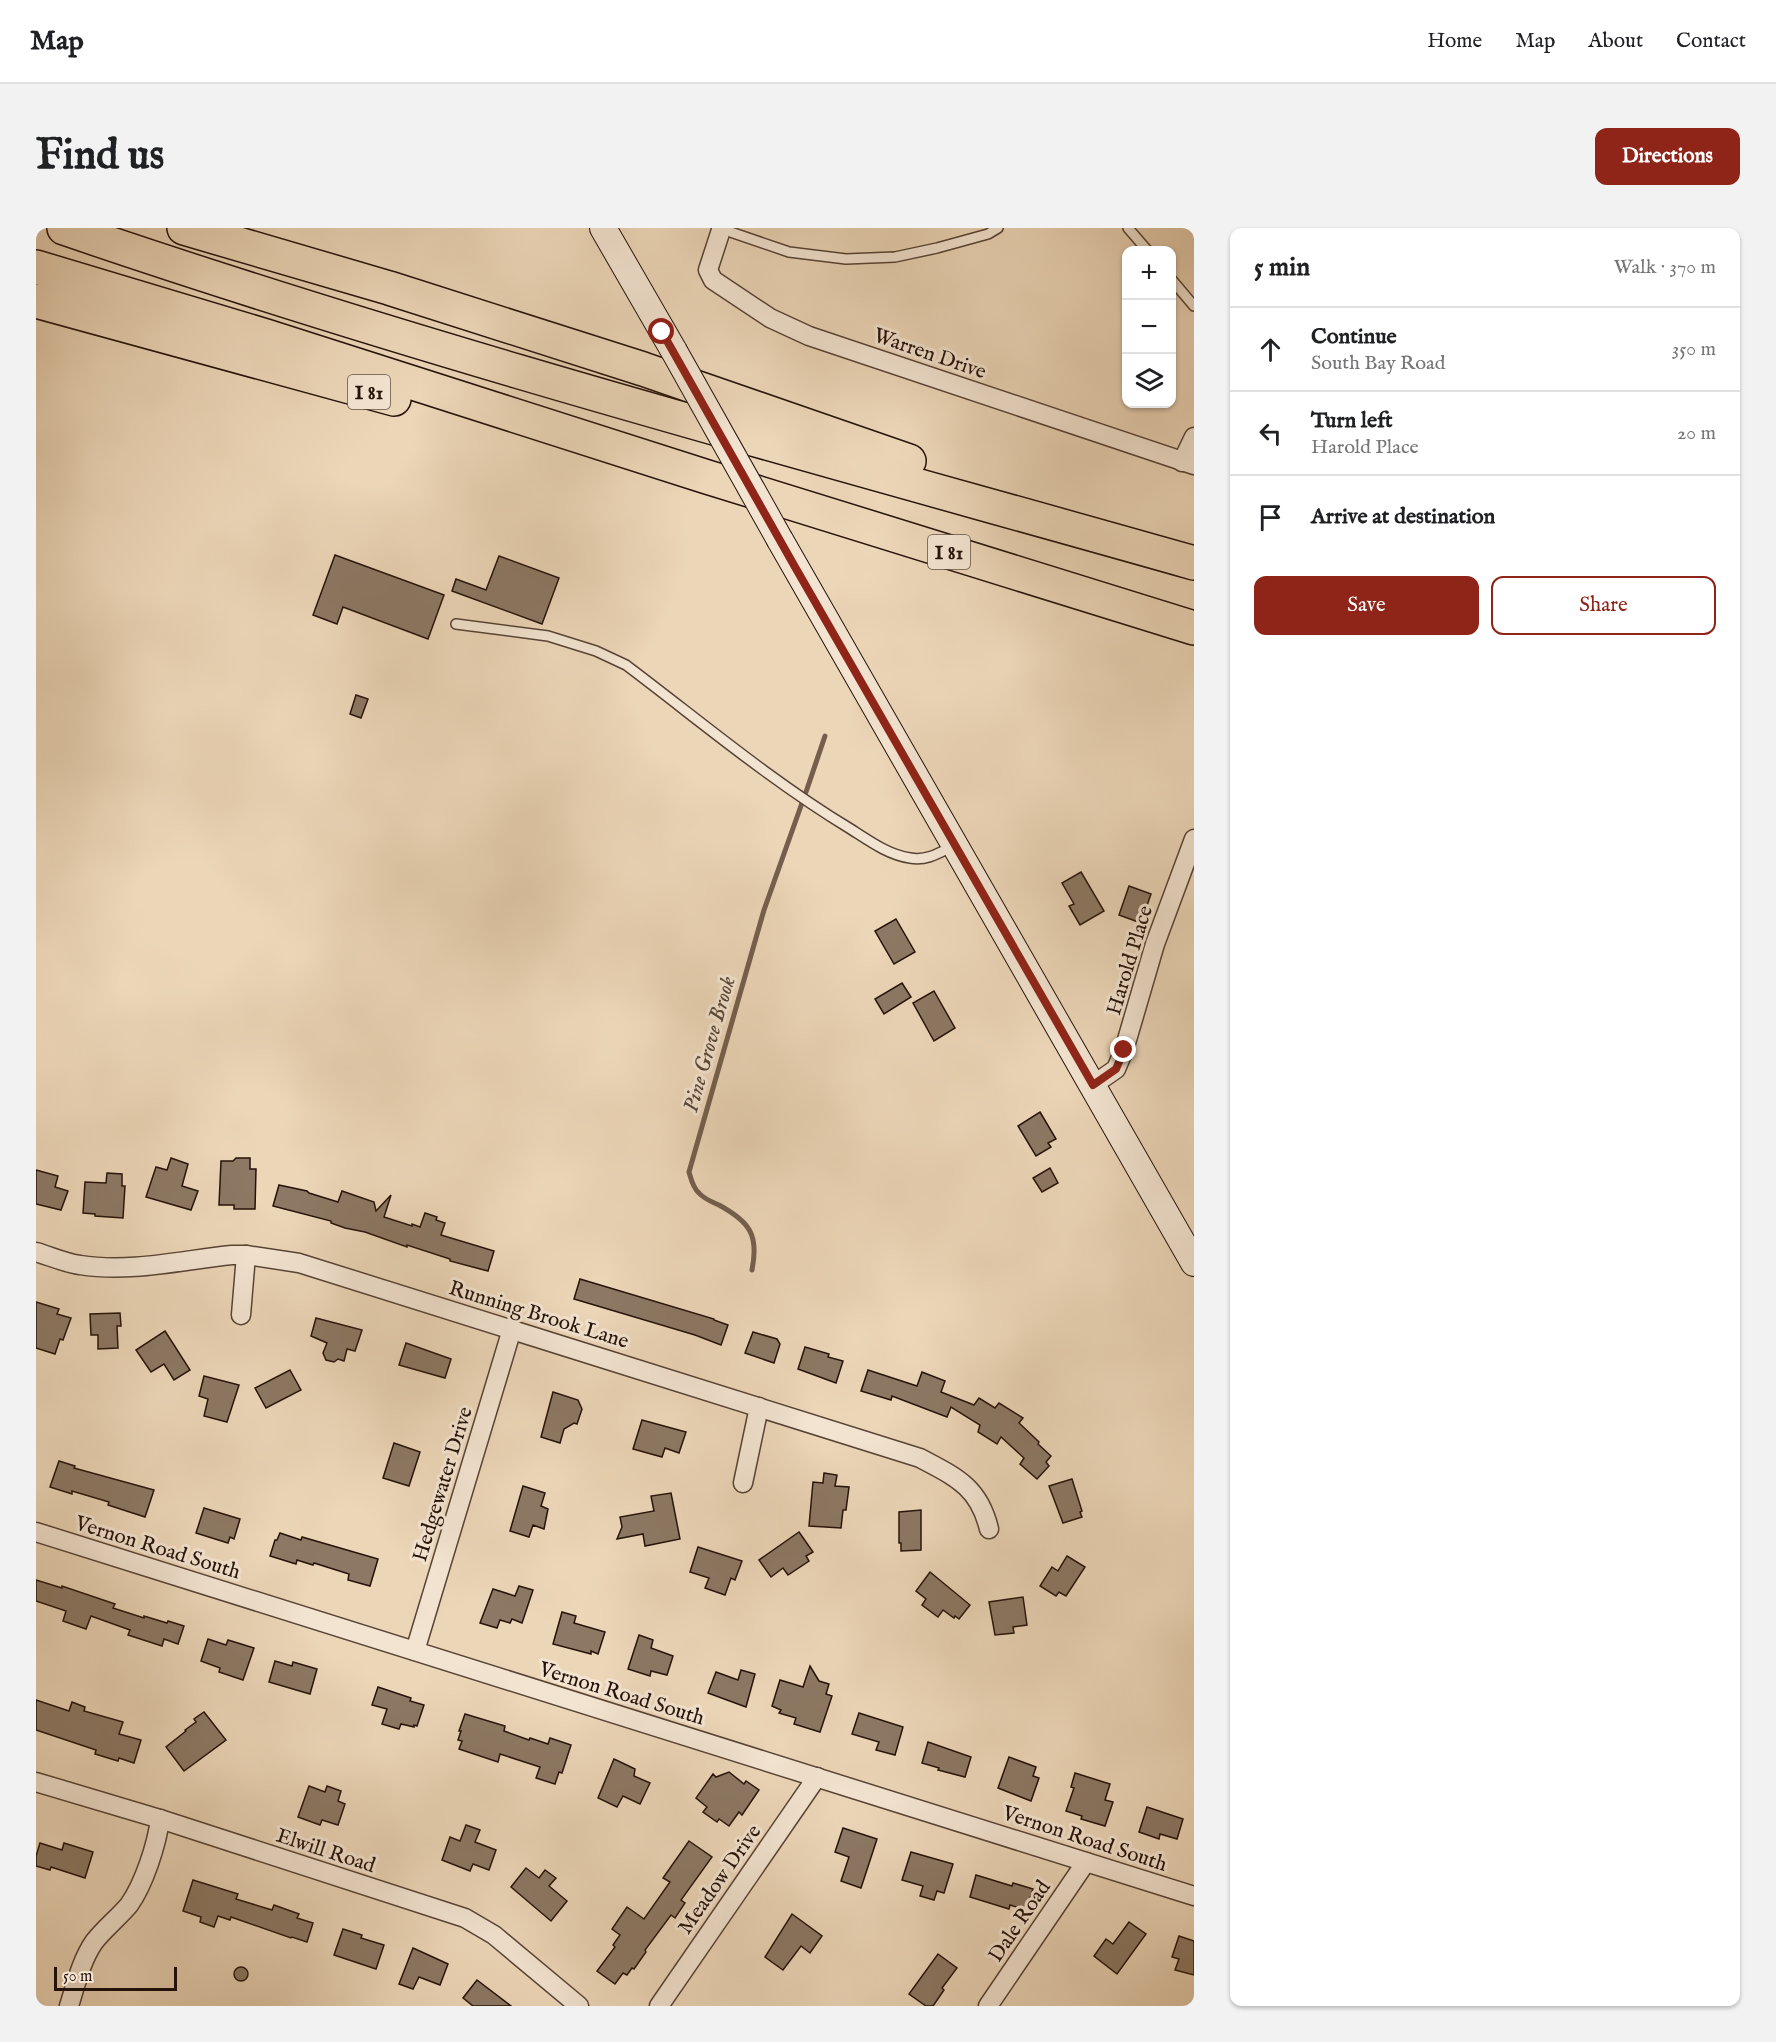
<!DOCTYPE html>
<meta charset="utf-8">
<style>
body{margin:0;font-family:"IM FELL English",serif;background:#f2f2f2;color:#202124}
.controls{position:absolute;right:18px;top:18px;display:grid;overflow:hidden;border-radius:12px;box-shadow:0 2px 4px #0004}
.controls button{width:54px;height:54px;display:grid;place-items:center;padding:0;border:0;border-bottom:2px solid #e0e0e0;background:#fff;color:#202124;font:30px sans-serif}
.scale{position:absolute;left:18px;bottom:15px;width:123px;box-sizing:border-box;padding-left:6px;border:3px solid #251209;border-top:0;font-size:16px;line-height:21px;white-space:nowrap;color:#251209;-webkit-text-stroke:4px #f3e4d1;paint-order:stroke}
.stop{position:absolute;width:18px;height:18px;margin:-14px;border:4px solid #8f2418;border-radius:50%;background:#fff}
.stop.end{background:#8f2418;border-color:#fff;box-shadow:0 2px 6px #0008}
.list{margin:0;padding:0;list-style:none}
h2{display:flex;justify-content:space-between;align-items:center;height:78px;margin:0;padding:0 24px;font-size:26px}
h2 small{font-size:20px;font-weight:400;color:#757577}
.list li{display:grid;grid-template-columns:39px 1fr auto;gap:18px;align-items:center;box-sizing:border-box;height:84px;padding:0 24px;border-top:2px solid #e0e0e0}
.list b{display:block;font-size:22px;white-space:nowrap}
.list p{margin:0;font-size:20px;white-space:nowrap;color:#757577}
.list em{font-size:20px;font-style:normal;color:#757577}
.actions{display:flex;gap:12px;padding:18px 24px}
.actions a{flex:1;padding:14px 0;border:2px solid #8f2418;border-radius:12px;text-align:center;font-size:21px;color:#8f2418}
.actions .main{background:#8f2418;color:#fff}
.icon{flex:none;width:33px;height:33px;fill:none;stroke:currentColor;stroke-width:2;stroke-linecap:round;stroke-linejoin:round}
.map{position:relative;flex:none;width:1158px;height:1778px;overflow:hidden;border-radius:12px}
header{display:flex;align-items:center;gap:36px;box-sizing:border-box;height:84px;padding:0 30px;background:#fff;border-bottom:2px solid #e0e0e0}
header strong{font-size:28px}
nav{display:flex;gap:33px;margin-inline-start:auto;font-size:21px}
.intro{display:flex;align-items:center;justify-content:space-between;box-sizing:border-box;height:144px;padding:0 36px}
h1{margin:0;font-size:42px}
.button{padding:15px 27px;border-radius:12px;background:#8f2418;color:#fff;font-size:21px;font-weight:700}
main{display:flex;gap:36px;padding:0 36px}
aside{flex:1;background:#fff;border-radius:12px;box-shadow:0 2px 4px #0004}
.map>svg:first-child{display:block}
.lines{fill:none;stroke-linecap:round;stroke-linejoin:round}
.stream{stroke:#745f4e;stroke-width:5}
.building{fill:#8c7864;stroke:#251209;stroke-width:1.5}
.lane-casing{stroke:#574335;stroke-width:12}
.street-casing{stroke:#574335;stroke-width:21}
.secondary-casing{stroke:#251209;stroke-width:28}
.highway-casing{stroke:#251209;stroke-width:36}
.lane{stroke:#f3e4d1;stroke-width:9}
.street{stroke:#f3e4d1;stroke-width:18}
.secondary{stroke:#f3e4d1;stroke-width:26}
.highway{stroke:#ecd6b8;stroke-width:33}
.secondary-bridge-casing{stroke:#251209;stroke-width:28;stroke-linecap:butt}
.secondary-bridge{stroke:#f3e4d1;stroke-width:26}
.route{stroke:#8f2418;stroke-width:8}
.labels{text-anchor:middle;stroke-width:6;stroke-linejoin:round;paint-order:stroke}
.shield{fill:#f3e4d1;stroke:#635145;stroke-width:1.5}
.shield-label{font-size:20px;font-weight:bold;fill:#251209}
.street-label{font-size:21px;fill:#251209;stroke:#f3e4d1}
.water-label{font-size:22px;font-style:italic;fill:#594637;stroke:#f3e4d1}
</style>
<header>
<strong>Map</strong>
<nav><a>Home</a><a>Map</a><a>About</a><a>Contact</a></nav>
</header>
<div class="intro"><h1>Find us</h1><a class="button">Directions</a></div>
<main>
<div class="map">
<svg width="1158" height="1778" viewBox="0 0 1158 1778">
<rect width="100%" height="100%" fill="#ecd6b8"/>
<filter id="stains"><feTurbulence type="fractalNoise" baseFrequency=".00333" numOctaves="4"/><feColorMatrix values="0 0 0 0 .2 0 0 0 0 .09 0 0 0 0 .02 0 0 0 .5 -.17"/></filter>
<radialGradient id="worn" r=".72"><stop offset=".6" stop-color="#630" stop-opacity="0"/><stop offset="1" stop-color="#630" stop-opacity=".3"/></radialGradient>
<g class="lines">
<g class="stream">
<path d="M 770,564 L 789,508"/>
<path d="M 716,1042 C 723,1007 714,994 683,977 C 676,974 668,971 663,965 C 657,960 655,951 653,944 L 728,682 L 766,575"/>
</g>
</g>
<g class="building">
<path d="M 299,327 L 408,367 L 392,411 L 307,379 L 301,396 L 277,387 Z"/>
<path d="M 463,328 L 523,350 L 506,396 L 416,363 L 420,351 L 450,362 Z"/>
<path d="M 320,467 L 332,471 L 325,490 L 314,486 Z"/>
<path d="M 1045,644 L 1068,683 L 1044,697 L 1033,678 L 1038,676 L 1026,655 Z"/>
<path d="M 1093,658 L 1115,666 L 1105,695 L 1083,687 Z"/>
<path d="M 860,691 L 879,724 L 858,736 L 839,703 Z"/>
<path d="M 866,755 L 875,769 L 848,786 L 839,771 Z"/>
<path d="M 898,763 L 919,800 L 898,813 L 877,775 Z"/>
<path d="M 1004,884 L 1020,911 L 1012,915 L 1015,919 L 1000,928 L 982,898 Z"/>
<path d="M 135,930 L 152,936 L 146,958 L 162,963 L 155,982 L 110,969 L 120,939 L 131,942 Z"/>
<path d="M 200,930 L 214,930 L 214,941 L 220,941 L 219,981 L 198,981 L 198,977 L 183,977 L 185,933 L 197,933 Z"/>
<path d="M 1014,940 L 1022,955 L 1006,964 L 997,950 Z"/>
<path d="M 0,942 L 22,948 L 19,959 L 32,963 L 25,982 L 0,976 Z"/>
<path d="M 71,945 L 86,946 L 86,958 L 89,958 L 87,990 L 59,988 L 59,986 L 47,985 L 49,954 L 70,955 Z"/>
<path d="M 243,957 L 271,963 L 273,965 L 302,974 L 306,963 L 338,974 L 340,983 L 355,967 L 348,989 L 376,998 L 376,996 L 384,999 L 389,985 L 401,989 L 400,992 L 409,995 L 405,1007 L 458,1023 L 452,1043 L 414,1033 L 414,1031 L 371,1017 L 371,1019 L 329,1004 L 309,1000 L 295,995 L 295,993 L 237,978 Z"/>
<path d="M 544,1051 L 678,1091 L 678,1092 L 692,1097 L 685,1117 L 659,1107 L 538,1071 Z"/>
<path d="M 0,1074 L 23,1081 L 21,1086 L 35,1090 L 27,1112 L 24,1111 L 19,1126 L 0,1120 Z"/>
<path d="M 84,1085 L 85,1098 L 81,1098 L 82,1120 L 62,1121 L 62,1107 L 55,1107 L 54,1086 Z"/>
<path d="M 280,1090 L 326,1102 L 319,1123 L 311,1121 L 308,1133 L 302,1131 L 298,1134 L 290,1132 L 287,1125 L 291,1115 L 275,1108 Z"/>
<path d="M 129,1103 L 154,1142 L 138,1152 L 128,1136 L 115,1144 L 100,1122 Z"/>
<path d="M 717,1104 L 741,1111 L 744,1116 L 738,1135 L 709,1125 Z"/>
<path d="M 370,1115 L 415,1131 L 409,1150 L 363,1137 Z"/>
<path d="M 769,1119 L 793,1126 L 792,1129 L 807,1133 L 800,1155 L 762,1141 Z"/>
<path d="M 254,1142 L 265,1162 L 230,1180 L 219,1160 Z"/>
<path d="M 832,1142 L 881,1158 L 886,1144 L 909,1153 L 905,1164 L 938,1177 L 943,1170 L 959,1180 L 963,1175 L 987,1190 L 983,1195 L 1003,1214 L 1002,1216 L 1015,1228 L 1010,1234 L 1013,1238 L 1001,1251 L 984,1236 L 988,1230 L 965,1209 L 961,1216 L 942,1204 L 944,1197 L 915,1179 L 911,1189 L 856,1168 L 855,1172 L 825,1163 Z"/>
<path d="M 168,1148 L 203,1157 L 191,1194 L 168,1188 L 172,1171 L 163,1168 Z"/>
<path d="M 517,1164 L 542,1172 L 546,1181 L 541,1196 L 538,1195 L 528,1201 L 524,1215 L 505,1209 Z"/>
<path d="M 606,1192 L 650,1204 L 643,1225 L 629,1220 L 626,1229 L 597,1221 Z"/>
<path d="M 358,1215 L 384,1224 L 373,1258 L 347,1250 Z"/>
<path d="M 23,1233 L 39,1238 L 38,1240 L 118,1262 L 109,1289 L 72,1277 L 73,1274 L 36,1263 L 36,1266 L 14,1259 Z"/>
<path d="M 788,1245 L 801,1247 L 799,1258 L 813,1259 L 810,1282 L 807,1282 L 805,1300 L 773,1298 L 777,1254 L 787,1255 Z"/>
<path d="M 1036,1251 L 1046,1283 L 1044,1284 L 1046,1289 L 1027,1295 L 1013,1258 Z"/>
<path d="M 487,1258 L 509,1265 L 505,1278 L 512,1281 L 508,1301 L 497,1297 L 493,1309 L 474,1303 Z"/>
<path d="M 635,1265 L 644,1311 L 609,1318 L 607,1306 L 581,1311 L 586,1299 L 584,1289 L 618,1283 L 615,1268 Z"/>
<path d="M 168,1280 L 204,1291 L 198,1311 L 194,1309 L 192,1315 L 160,1305 Z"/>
<path d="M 885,1282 L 885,1322 L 865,1323 L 865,1315 L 863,1315 L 863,1284 Z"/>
<path d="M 763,1304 L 777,1324 L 770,1328 L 773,1333 L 752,1347 L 747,1340 L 735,1349 L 723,1332 Z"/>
<path d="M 244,1305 L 265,1312 L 266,1309 L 342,1331 L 334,1358 L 312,1352 L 313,1346 L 278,1335 L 277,1337 L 261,1332 L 260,1336 L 234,1328 L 239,1312 L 241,1312 Z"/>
<path d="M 662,1319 L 706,1333 L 699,1352 L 695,1350 L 689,1367 L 669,1360 L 673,1350 L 654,1344 Z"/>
<path d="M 1031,1328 L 1049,1339 L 1030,1368 L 1023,1364 L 1020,1368 L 1004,1358 L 1016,1339 L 1022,1343 Z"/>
<path d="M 894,1344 L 934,1377 L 923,1391 L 919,1388 L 918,1390 L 907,1382 L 902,1389 L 886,1377 L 890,1371 L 880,1363 Z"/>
<path d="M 0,1352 L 26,1360 L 26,1358 L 79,1376 L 77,1380 L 108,1390 L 108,1388 L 131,1395 L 132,1393 L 148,1398 L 142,1416 L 128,1411 L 126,1418 L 92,1407 L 94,1402 L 55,1388 L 50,1401 L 27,1393 L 30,1383 L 0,1373 Z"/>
<path d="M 483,1358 L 497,1362 L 486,1395 L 476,1391 L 474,1395 L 464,1392 L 461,1400 L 444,1395 L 457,1361 L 479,1368 Z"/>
<path d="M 987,1369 L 991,1397 L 977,1399 L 978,1405 L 959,1407 L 953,1374 Z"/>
<path d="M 526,1384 L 540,1388 L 538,1395 L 569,1404 L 562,1426 L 555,1423 L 555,1426 L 517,1416 Z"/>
<path d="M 603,1407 L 617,1412 L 615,1420 L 637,1428 L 631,1447 L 615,1443 L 614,1448 L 592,1441 Z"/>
<path d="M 172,1411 L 190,1417 L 192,1412 L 218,1420 L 207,1452 L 183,1444 L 184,1440 L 165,1433 Z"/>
<path d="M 239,1433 L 256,1438 L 257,1434 L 281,1441 L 274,1466 L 233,1454 Z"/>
<path d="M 774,1438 L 783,1453 L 793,1456 L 790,1466 L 796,1468 L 784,1504 L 758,1496 L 760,1490 L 743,1485 L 745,1482 L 736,1478 L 744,1452 L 767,1459 Z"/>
<path d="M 705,1442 L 719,1446 L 710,1479 L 672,1465 L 680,1444 L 702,1452 Z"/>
<path d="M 342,1459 L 375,1470 L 374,1473 L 388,1477 L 381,1498 L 378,1497 L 378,1499 L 365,1496 L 363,1501 L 346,1496 L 351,1481 L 336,1477 Z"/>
<path d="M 0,1472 L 33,1483 L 36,1474 L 49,1479 L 48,1483 L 87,1494 L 83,1506 L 105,1512 L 98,1535 L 83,1530 L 82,1533 L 59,1526 L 60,1522 L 0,1502 Z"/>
<path d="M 168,1484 L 190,1512 L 148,1543 L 130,1519 L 150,1503 L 149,1502 L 160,1494 L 158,1491 Z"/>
<path d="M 823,1485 L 867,1499 L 859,1527 L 840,1522 L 843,1514 L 816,1506 Z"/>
<path d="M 429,1486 L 469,1498 L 468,1503 L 493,1512 L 494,1510 L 512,1516 L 514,1510 L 535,1517 L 526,1545 L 523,1544 L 519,1556 L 500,1550 L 504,1539 L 464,1526 L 462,1534 L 423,1521 L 426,1513 L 422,1512 L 425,1503 L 423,1503 Z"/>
<path d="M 892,1514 L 935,1529 L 929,1549 L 902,1542 L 903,1540 L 886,1535 Z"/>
<path d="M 973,1529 L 1000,1539 L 997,1548 L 1003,1550 L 995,1573 L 962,1560 Z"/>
<path d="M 578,1531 L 599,1541 L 598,1548 L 614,1555 L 604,1576 L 587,1568 L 581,1579 L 562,1570 Z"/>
<path d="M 693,1544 L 708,1556 L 710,1553 L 723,1562 L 706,1587 L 703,1584 L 693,1598 L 683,1591 L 681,1594 L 667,1584 L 671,1579 L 660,1570 L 677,1546 L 680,1549 Z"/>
<path d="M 1039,1545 L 1074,1556 L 1069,1572 L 1077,1574 L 1069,1598 L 1045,1591 L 1046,1588 L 1030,1583 L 1038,1560 L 1035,1559 Z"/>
<path d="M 273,1558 L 289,1564 L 291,1558 L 305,1563 L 302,1573 L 309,1576 L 302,1597 L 286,1592 L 284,1597 L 262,1589 Z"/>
<path d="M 1111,1579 L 1147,1591 L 1141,1611 L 1124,1606 L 1123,1611 L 1103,1604 Z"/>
<path d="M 430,1597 L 444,1602 L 439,1614 L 460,1622 L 453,1642 L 437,1636 L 434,1643 L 406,1632 L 414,1609 L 424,1613 Z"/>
<path d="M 807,1600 L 841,1611 L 825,1660 L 805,1653 L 813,1629 L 799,1624 Z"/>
<path d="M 653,1613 L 676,1629 L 645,1672 L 649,1675 L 639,1690 L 635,1687 L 609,1722 L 610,1724 L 598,1741 L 596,1740 L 591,1747 L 587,1745 L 579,1756 L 561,1743 L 579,1719 L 577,1717 L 584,1707 L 576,1701 L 591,1679 L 608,1691 L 634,1654 L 627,1650 Z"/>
<path d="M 4,1615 L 26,1622 L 28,1615 L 57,1624 L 49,1650 L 15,1639 L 14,1642 L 0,1638 L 0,1628 Z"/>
<path d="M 875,1624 L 917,1636 L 908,1665 L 901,1663 L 898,1672 L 884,1668 L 887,1658 L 866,1652 Z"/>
<path d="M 490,1640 L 503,1650 L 509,1642 L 520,1650 L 513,1658 L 531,1673 L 515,1693 L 475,1659 Z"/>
<path d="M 940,1647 L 976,1658 L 977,1655 L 997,1661 L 990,1682 L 974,1677 L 973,1681 L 934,1669 Z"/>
<path d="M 157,1652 L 202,1666 L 200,1671 L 236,1682 L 238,1677 L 263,1686 L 261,1690 L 277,1695 L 271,1714 L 256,1709 L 255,1710 L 195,1689 L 194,1692 L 182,1688 L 178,1699 L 164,1694 L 165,1689 L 147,1683 Z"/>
<path d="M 756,1686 L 786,1708 L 774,1725 L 765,1718 L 747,1742 L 729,1729 Z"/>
<path d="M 1093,1694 L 1110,1706 L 1081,1746 L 1058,1728 L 1070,1711 L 1077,1716 Z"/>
<path d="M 307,1701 L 326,1707 L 325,1710 L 348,1717 L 340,1741 L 298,1727 Z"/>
<path d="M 1143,1708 L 1158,1713 L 1158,1747 L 1139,1742 L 1143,1731 L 1136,1729 Z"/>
<path d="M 377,1720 L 412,1736 L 404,1757 L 383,1749 L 377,1761 L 363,1756 Z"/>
<path d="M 902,1726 L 921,1740 L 906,1760 L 908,1762 L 897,1778 L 890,1778 L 873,1766 Z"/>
<circle cx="205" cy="1746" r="7"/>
<path d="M 441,1752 L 475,1778 L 437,1778 L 427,1770 Z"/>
</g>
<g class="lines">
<defs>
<g id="lane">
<path d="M 683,0 L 753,24 L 810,31 L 859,29 L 901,20 L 952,6 L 962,0"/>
<path d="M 1092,0 L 1111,22"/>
<path d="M 1136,52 L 1158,78"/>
<path d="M 420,396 L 512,408 L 560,423 L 590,437 C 663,492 734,552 813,600 C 832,612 852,627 874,630 C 891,633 903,625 917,618"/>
</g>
<g id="street">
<path d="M 685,2 L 672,42 L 677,52 L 734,90 L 773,108 L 1158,237"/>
<path d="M 1146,234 L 1158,209"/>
<path d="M 1057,857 L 1080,841 L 1088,822 L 1119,716 L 1158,611"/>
<path d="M 0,1024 C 14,1028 29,1035 44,1037 C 95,1045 146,1032 196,1027 L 210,1027 L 263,1035 L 884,1230 C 920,1249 943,1259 953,1301"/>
<path d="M 205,1087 L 210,1027"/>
<path d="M 707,1255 L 723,1179"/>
<path d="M 0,1304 L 1158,1668"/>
<path d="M 379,1423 L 476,1101"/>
<path d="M 0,1554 L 124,1591 L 429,1690 L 458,1707 L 543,1778"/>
<path d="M 33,1778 C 40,1756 45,1733 58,1714 C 68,1701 82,1690 93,1677 C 108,1656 121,1616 124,1591"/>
<path d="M 623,1778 L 781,1549"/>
<path d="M 952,1778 L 1050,1634"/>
</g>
<g id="secondary">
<path d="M 567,0 L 638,123"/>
<path d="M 744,312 L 1158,1035"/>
</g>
<g id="highway">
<path d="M 28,0 C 399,127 780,228 1158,335"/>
<path d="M 148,0 L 353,60 L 607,141 L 873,233"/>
<path d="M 0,39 L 230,108 L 668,248 L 1158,400"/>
<path d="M 0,73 L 358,171"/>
</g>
</defs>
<use href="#lane" class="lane-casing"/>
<use href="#street" class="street-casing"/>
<use href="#secondary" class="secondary-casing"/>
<use href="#highway" class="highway-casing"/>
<use href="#lane" class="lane"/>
<use href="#street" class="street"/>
<use href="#secondary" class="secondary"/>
<use href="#highway" class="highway"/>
<defs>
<path id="secondary-bridge" d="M 638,123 L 744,312"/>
</defs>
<use href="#secondary-bridge" class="secondary-bridge-casing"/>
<use href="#secondary-bridge" class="secondary-bridge"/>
</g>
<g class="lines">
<path class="route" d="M 626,104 L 759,339 L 1057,857 L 1080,841 L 1088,822"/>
</g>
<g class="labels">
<g class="shield">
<rect x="312" y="147" width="42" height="34" rx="4.5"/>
<rect x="892" y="307" width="42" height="34" rx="4.5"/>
</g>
<g class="shield-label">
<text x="333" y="171">I 81</text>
<text x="913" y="331">I 81</text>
</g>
<g class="street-label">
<text transform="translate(894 125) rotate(19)" y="7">Warren Drive</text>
<text transform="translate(1093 732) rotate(-73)" y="7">Harold Place</text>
<text transform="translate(503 1086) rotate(17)" y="7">Running Brook Lane</text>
<text transform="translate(406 1256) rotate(-73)" y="7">Hedgewater Drive</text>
<text transform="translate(122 1319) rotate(17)" y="7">Vernon Road South</text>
<text transform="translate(586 1465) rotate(17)" y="7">Vernon Road South</text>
<text transform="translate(1049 1610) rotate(18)" y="7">Vernon Road South</text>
<text transform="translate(290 1622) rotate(18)" y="7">Elwill Road</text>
<text transform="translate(683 1651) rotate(-55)" y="7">Meadow Drive</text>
<text transform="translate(983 1693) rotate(-56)" y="7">Dale Road</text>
</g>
<g class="water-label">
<text transform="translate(672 816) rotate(-74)" y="8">Pine Grove Brook</text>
</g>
</g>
<rect width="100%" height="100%" filter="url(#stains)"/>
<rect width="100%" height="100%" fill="url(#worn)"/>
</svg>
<div class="controls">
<button>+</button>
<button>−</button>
<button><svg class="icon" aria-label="layers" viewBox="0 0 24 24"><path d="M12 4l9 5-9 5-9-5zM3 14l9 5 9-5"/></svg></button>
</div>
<div class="scale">50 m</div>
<div class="stop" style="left:626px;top:104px"></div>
<div class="stop end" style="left:1088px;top:822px"></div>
</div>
<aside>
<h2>5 min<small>Walk · 370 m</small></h2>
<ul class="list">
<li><svg class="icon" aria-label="ahead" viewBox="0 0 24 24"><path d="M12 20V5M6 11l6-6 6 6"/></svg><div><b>Continue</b><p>South Bay Road</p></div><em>350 m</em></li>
<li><svg class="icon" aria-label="left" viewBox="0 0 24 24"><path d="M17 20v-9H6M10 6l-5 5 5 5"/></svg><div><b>Turn left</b><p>Harold Place</p></div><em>20 m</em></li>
<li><svg class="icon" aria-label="arrive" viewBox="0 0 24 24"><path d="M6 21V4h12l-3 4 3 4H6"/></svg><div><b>Arrive at destination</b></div></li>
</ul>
<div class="actions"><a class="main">Save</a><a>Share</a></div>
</aside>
</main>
